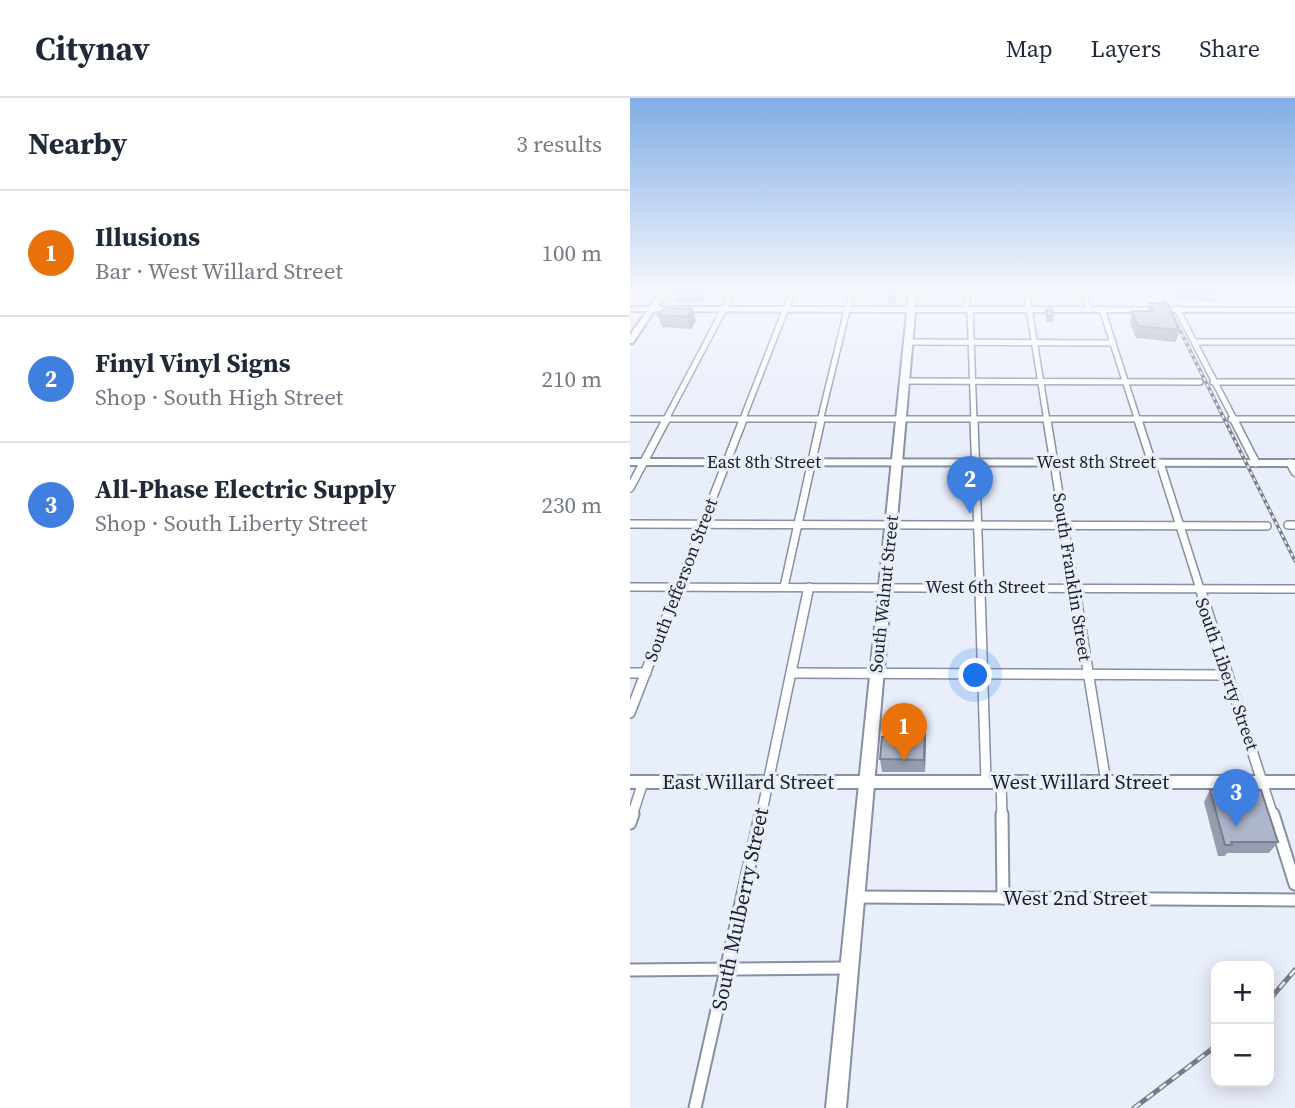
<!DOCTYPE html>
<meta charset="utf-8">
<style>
body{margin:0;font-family:"Source Serif 4",serif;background:#f2f2f3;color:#1f2937}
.controls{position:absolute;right:21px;bottom:21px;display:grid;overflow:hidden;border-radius:14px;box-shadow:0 4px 18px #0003}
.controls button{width:63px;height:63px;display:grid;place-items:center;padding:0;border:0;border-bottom:2px solid #e0e1e3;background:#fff;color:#1f2937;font:35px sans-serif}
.you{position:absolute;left:346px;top:578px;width:24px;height:24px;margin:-18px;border:5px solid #fff;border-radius:50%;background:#1a73e8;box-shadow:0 0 0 10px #1a73e833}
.badge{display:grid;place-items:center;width:46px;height:46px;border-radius:50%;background:#0b8043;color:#fff;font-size:23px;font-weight:700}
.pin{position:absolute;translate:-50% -58px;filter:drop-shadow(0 2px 4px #0008)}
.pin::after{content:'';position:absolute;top:37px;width:24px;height:21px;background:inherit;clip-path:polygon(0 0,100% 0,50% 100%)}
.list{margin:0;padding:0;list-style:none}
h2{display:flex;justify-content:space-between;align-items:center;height:91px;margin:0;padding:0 28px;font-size:30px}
h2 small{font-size:23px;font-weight:400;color:#747a83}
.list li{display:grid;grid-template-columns:46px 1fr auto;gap:21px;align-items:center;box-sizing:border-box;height:126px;padding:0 28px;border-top:2px solid #e0e1e3}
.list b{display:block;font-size:26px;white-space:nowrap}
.list p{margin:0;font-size:23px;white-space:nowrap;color:#747a83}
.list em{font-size:23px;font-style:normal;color:#747a83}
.map{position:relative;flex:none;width:665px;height:1010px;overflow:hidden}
header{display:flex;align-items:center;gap:42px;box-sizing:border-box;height:98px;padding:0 35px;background:#fff;border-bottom:2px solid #e0e1e3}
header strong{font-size:33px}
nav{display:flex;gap:38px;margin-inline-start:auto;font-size:24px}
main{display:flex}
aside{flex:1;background:#fff}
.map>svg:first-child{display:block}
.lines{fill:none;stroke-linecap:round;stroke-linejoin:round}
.minor-far3-casing{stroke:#878fa3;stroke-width:8}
.minor-far2-casing{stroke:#878fa3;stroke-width:10}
.minor-far1-casing{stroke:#878fa3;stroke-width:12}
.minor-casing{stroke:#878fa3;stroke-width:15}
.tertiary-casing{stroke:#878fa3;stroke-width:4}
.secondary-casing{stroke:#878fa3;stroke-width:4}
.minor-far3{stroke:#fff;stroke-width:5}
.minor-far2{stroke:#fff;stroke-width:7}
.minor-far1{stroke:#fff;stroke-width:9}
.minor{stroke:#fff;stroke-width:11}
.tertiary{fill:#fff;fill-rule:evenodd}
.secondary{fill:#fff;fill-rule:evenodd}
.rail-far1-casing{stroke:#787c86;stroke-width:3.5}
.rail-casing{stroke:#787c86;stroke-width:5}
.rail-far1{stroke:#e9eefb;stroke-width:2;stroke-dasharray:3.5;stroke-linecap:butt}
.rail{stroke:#e9eefb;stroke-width:2.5;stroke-dasharray:8;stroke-linecap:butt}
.wall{fill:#969daf}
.shaded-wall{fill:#7a7f8e}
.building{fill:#aeb6cb;stroke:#7a7f8e;stroke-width:2}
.labels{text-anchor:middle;stroke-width:7;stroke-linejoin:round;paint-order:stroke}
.street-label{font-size:18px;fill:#1c1f27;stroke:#e9eefb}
.near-street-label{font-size:21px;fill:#1c1f27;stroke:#e9eefb}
</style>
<header>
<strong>Citynav</strong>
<nav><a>Map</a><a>Layers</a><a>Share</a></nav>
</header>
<main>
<aside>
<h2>Nearby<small>3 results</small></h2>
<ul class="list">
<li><span class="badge" style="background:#e8710a">1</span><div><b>Illusions</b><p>Bar · West Willard Street</p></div><em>100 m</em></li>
<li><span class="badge" style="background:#3f7fe0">2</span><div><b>Finyl Vinyl Signs</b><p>Shop · South High Street</p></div><em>210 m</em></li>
<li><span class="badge" style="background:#3f7fe0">3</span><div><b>All-Phase Electric Supply</b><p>Shop · South Liberty Street</p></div><em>230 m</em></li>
</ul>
</aside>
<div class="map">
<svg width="665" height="1010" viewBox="0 0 665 1010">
<rect width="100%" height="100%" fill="#e9eefb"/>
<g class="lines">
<defs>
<g id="minor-far3">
<path d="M 337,192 L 337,211"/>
<path d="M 396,192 L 417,323"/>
<path d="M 454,192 L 459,211"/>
<path d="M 340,211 L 344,323"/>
<path d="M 472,211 L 508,323"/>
<path d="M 547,211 L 605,323"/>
<path d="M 279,244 L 483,245"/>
<path d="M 565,244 L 665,244"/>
<path d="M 275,283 L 570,284"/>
<path d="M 583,284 L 665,284"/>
<path d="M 0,321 L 592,321"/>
<path d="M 601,321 L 665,321"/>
<path d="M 35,323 L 104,192"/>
<path d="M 112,323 L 163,192"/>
<path d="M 190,323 L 222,192"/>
</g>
<g id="minor-far2">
<path d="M 344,322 L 350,494"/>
<path d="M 417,322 L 445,494"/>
<path d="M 508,322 L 522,365"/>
<path d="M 604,322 L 626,365"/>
<path d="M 530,365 L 571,494"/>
<path d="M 660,365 L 665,374"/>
<path d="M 0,390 L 36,322"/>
<path d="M 0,426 L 637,428"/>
<path d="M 658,427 L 665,427"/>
<path d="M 0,489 L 665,491"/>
<path d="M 154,489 L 191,322"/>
<path d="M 46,494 L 113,322"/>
<path d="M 178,494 L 179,489"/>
</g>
<g id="minor-far1">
<path d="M 350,493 L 356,683"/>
<path d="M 445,493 L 476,684"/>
<path d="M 571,493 L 643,718"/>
<path d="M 0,575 L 16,575"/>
<path d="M 161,575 L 598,577"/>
<path d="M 0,615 L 47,493"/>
<path d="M 371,684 L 372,718"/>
<path d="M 2,718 L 13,684"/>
<path d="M 131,718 L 178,493"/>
</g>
<g id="minor">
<path d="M 372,716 L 373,800"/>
<path d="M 643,716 L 665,786"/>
<path d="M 0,725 L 3,716"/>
<path d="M 225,799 L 665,802"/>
<path d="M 0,872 L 218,870"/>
<path d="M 65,1010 L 131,716"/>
</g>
<g id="tertiary">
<path d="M 0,361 L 665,362 L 665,368 L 0,367 Z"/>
<rect x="0" y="678" width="665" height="12"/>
</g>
<path id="secondary" d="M 32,192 L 39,192 L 27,209 L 278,209 L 279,192 L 286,192 L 285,209 L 665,210 L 665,214 L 285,214 L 216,1010 L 196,1010 L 277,214 L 24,213 L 3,245 L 0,245 L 0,237 L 17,213 L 0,213 L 0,209 L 20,209 Z"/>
</defs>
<use href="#minor-far3" class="minor-far3-casing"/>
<use href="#minor-far2" class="minor-far2-casing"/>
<use href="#minor-far1" class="minor-far1-casing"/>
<use href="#minor" class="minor-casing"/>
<use href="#tertiary" class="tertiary-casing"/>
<use href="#secondary" class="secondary-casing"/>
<use href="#minor-far3" class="minor-far3"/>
<use href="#minor-far2" class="minor-far2"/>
<use href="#minor-far1" class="minor-far1"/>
<use href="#minor" class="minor"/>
<use href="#tertiary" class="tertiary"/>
<use href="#secondary" class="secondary"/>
<defs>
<path id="rail-far1" d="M 530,192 L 665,463"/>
<g id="rail">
<path d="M 639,902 L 665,872"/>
<path d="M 504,1010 L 586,948"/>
</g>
</defs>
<use href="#rail-far1" class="rail-far1-casing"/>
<use href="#rail" class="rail-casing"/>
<use href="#rail-far1" class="rail-far1"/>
<use href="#rail" class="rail"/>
</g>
<g class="wall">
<path d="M 75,192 L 76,197 L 72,204 L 45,204 L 42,196 Z"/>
<path d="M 544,192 L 587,192 L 584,204 L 548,201 Z"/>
<path d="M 267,195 L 266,206 L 259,206 L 259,200 Z"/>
<path d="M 519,205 L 549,232 L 546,244 L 506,240 L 500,225 L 502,213 L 518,213 Z"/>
<path d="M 62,211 L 66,223 L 61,231 L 32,229 L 28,217 Z"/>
<path d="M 416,212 L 423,218 L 423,224 L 416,224 Z"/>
<path d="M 296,636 L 295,674 L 252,674 L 250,661 L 278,638 Z"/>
<path d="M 580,692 L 648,744 L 639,755 L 597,755 L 595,758 L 588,758 L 574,704 Z"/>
</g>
<g class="shaded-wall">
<path d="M 68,192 L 75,192 L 76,197 L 72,204 L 70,196 Z"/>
<path d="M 62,211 L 66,223 L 61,231 L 57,219 Z"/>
<path d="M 295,624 L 296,636 L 295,674 L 294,662 Z"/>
</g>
<g class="building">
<path d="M 46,192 L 73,192 L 70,196 L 42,196 Z"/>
<path d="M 260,195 L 267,195 L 266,200 L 259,200 Z"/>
<path d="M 519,205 L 537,205 L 549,232 L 508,228 L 502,213 L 523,213 Z"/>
<path d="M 35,210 L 62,211 L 57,219 L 28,217 Z"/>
<path d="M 416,212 L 422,212 L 423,218 L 417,218 Z"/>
<path d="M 286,624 L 295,624 L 294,662 L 250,661 L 252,639 L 278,638 L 279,633 L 286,633 Z"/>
<path d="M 580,692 L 631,692 L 648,744 L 601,744 L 602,747 L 595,747 Z"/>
</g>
<linearGradient id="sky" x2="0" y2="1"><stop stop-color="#81ace4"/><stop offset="0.58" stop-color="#f5f7fd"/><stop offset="1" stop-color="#f5f7fd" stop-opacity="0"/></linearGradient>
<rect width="665" height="333" fill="url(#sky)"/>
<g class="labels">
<g class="street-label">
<text x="134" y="370">East 8th Street</text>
<text x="466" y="370">West 8th Street</text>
<text transform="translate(442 479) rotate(81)" y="6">South Franklin Street</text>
<text transform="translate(51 482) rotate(-69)" y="6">South Jefferson Street</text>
<text x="355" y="495">West 6th Street</text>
<text transform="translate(254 496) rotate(-84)" y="6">South Walnut Street</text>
<text transform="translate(597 576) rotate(71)" y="6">South Liberty Street</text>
</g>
<g class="near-street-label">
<text x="118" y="691">East Willard Street</text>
<text x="450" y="691">West Willard Street</text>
<text x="445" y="807">West 2nd Street</text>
<text transform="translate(110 811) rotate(-78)" y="7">South Mulberry Street</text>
</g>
</g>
</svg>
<div class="controls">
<button>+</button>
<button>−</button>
</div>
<div class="you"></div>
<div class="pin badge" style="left:274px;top:663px;background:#e8710a">1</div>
<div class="pin badge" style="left:340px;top:416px;background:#3f7fe0">2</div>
<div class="pin badge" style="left:606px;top:729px;background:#3f7fe0">3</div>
</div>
</main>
